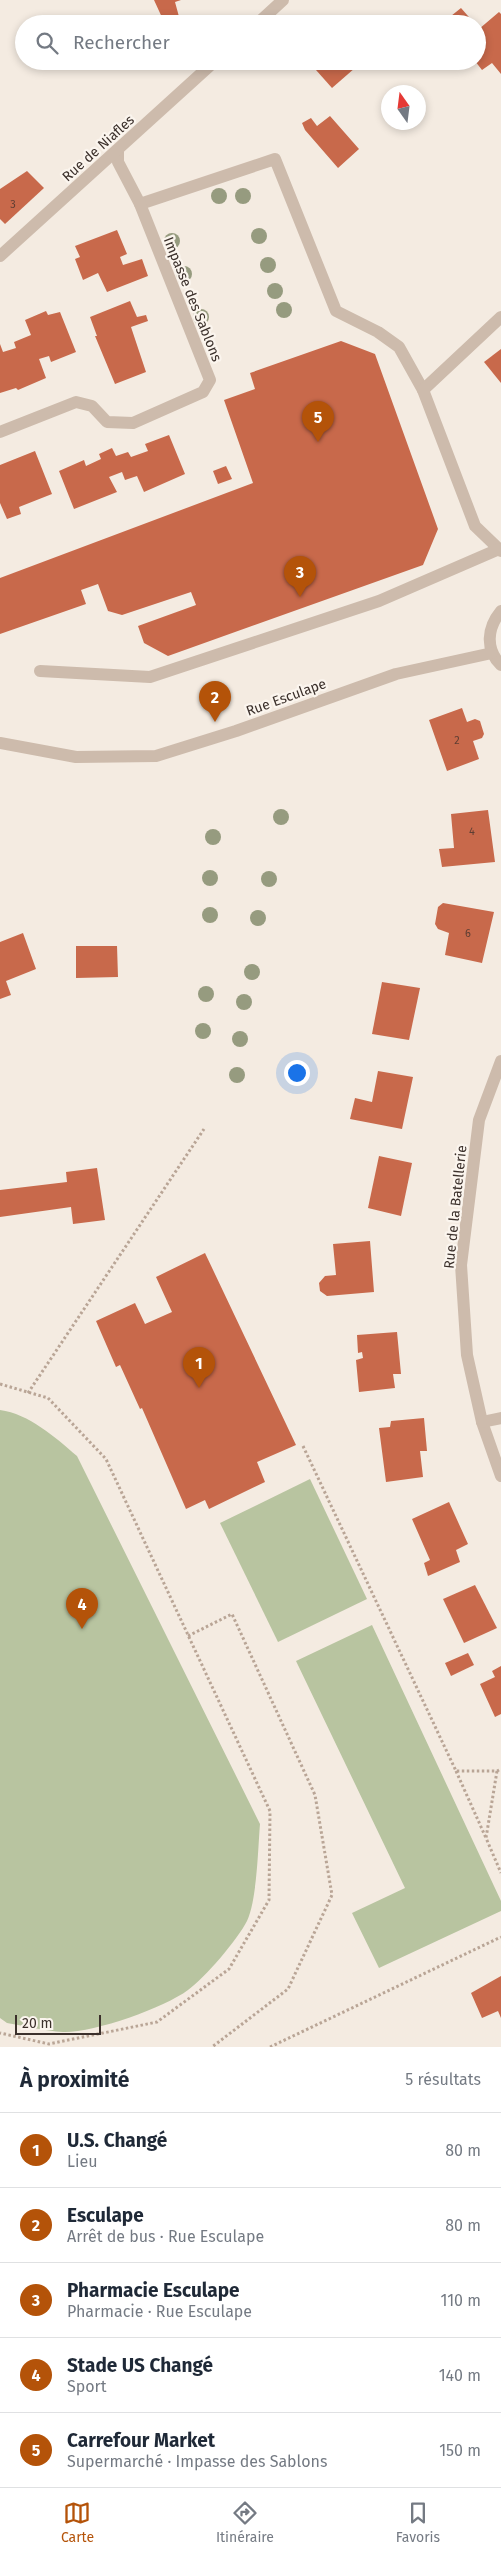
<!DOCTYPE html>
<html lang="fr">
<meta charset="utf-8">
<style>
body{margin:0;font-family:"Fira Sans",sans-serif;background:#f2f2f3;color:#1f2937}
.compass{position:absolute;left:381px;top:85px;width:45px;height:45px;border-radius:50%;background:#fff;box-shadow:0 2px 8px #0003;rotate:346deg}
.scale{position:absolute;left:15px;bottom:12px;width:86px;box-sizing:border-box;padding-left:5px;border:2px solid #3b302b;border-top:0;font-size:14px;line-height:18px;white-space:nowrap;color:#3b302b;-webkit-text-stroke:4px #fbf5ee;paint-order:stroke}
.you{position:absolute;left:296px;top:1072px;width:18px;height:18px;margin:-12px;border:4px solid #fff;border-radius:50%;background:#1a73e8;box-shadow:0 0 0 8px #1a73e833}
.badge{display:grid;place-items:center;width:32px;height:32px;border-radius:50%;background:#b45309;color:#fff;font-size:16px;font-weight:700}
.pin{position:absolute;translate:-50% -41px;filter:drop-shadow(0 1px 2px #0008)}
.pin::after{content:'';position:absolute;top:26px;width:18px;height:15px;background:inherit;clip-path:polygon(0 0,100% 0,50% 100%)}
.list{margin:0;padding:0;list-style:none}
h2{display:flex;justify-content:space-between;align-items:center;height:65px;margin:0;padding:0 20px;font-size:21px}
h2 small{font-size:16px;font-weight:400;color:#747a83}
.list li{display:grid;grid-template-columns:32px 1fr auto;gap:15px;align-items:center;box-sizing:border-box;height:75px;padding:0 20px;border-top:1px solid #e0e1e3}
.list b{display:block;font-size:19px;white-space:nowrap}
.list p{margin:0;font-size:16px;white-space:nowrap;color:#747a83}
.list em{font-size:16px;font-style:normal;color:#747a83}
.icon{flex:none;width:28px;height:28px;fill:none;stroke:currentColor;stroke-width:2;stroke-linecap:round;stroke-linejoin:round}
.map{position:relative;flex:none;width:501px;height:2047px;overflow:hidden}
.search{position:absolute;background:#fff;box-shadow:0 2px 8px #0003;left:15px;right:15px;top:15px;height:55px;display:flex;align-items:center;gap:12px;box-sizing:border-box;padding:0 18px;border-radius:28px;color:#747a83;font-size:19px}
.sheet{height:440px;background:#fff}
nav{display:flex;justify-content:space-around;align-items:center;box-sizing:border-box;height:70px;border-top:1px solid #e0e1e3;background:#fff;font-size:14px;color:#747a83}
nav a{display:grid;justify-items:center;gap:2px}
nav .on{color:#b45309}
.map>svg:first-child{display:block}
.green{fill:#b8c4a0}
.building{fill:#c8694b}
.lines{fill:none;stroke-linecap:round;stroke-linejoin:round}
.path{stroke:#b9a596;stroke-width:3;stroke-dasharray:2.5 2.5;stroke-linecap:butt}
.service{stroke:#cdbbac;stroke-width:12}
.minor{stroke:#cdbbac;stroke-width:12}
.tertiary{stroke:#cdbbac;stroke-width:12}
.tree{fill:#969b7f}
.labels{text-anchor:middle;stroke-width:4.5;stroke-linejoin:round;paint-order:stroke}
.number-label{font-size:11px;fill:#5e3e33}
.street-label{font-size:14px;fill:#3b302b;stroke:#fbf5ee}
</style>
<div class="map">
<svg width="501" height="2047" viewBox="0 0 501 2047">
<rect width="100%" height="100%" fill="#f4ebe1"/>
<g class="green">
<path d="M 0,1410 C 29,1414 55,1437 77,1456 L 260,1824 C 258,1848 257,1900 247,1921 C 238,1939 204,1979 188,1990 C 164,2008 93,2033 63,2032 C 45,2031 25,2026 7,2023 L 0,2018 Z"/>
<path d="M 310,1479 L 367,1599 L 278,1642 L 220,1523 Z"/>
<path d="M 372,1625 L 501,1901 L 501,1911 L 379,1968 L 352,1913 L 405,1888 L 296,1661 Z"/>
</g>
<g class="building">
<path d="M 154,0 L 181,0 L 175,2 L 181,24 L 165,24 Z"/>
<path d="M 461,8 L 475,24 L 441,24 Z"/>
<path d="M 499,12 L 501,14 L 501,74 L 492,63 L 482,70 L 475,61 L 477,61 L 477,27 L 479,29 Z"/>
<path d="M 308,61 L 363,61 L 332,88 Z"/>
<path d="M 330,116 L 359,149 L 338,168 L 305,130 L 302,123 L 311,118 L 317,126 Z"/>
<path d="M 27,171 L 44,188 L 5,224 L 0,219 L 0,189 Z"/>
<path d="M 117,230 L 127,254 L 120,257 L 123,265 L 142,259 L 148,276 L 107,292 L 98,273 L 83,280 L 75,259 L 80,257 L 75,246 Z"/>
<path d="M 130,301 L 137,317 L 146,315 L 148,321 L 131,327 L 146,372 L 115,384 L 95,336 L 97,336 L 90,317 Z"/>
<path d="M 46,311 L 48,315 L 60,312 L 76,352 L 51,362 L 49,356 L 39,359 L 46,378 L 18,390 L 16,388 L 0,393 L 0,344 L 3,352 L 16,348 L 14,342 L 31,335 L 25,320 Z"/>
<path d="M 341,341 L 375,354 L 438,529 L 423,565 L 168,656 L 144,643 L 138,626 L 196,605 L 191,592 L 122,615 L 108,611 L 98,584 L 81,590 L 86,604 L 0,634 L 0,578 L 253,483 L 224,400 L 255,389 L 250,373 Z"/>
<path d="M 501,349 L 501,383 L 484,362 Z"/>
<path d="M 169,435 L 185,474 L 144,492 L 137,476 L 125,480 L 122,472 L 109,477 L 117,492 L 74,509 L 59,471 L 84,460 L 86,466 L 101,459 L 99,454 L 112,448 L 116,456 L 128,452 L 131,457 L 148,451 L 145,444 Z"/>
<path d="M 35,451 L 52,494 L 19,507 L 21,514 L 7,519 L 0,503 L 0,465 Z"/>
<path d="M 226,466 L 232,479 L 218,484 L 213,471 Z"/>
<path d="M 462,708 L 467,722 L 475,719 L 480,721 L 484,734 L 482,738 L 473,741 L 479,759 L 447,771 L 429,720 Z"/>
<path d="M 488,810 L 495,862 L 442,867 L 439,849 L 454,848 L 451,814 Z"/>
<path d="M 443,903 L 494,912 L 482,963 L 445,955 L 449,933 L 438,929 L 435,924 L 438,907 Z"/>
<path d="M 23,933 L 36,969 L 6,981 L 11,995 L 0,999 L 0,942 Z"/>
<path d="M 76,946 L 117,946 L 118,977 L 76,978 Z"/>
<path d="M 382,982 L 420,988 L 409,1040 L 372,1034 Z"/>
<path d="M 378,1071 L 413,1077 L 402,1129 L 350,1119 L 355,1098 L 372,1102 Z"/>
<path d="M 379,1156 L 412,1163 L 401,1216 L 368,1208 Z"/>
<path d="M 97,1168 L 105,1220 L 73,1224 L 71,1207 L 0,1217 L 0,1190 L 67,1182 L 66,1172 Z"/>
<path d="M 370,1241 L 374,1292 L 327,1296 L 320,1291 L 319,1283 L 325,1276 L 336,1275 L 333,1244 Z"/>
<path d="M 205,1253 L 296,1445 L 257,1462 L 265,1482 L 209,1509 L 205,1500 L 186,1509 L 142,1408 L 140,1409 L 120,1365 L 116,1367 L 96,1321 L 135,1303 L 145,1324 L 172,1312 L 156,1277 Z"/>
<path d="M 397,1332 L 401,1374 L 393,1374 L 395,1388 L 359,1392 L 356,1360 L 363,1358 L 362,1352 L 358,1353 L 357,1335 Z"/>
<path d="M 424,1418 L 427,1451 L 420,1451 L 423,1477 L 386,1482 L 379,1428 L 390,1427 L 391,1421 Z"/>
<path d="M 449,1502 L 468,1544 L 456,1550 L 460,1562 L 428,1576 L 424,1563 L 430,1560 L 412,1519 Z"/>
<path d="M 475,1585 L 497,1628 L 464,1643 L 443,1599 Z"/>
<path d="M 468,1653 L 474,1665 L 451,1676 L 445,1663 Z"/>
<path d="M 501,1666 L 501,1714 L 495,1717 L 480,1684 L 495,1677 L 492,1671 Z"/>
<path d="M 501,1976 L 501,2018 L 498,2011 L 482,2018 L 471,1993 Z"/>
</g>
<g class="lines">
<g class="path">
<path d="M 0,1384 L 48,1398 L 106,1459 L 270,1811 L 269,1900 L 229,1969 L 157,2022 L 49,2044 L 0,2033"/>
<path d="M 28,1393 L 204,1129"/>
<path d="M 303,1446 L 456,1771 L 497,1771 L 501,1769"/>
<path d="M 188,1636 L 232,1614 L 315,1795 L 332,1895 L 288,1989 L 212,2047"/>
<path d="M 456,1771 L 486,1838"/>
<path d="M 497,1771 L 486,1838 L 501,1873"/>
<path d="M 270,2047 L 501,1937"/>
</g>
<g class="service">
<path d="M 140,204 L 275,159 L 336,311 L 378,332 L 399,347 L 423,390"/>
<path d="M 501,317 L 423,390 L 475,526 L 501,551"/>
<path d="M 40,671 L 150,677 L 379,601 L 499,549"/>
</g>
<g class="minor">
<path d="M 0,432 L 76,402 L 92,406 L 107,422 L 133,423 L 203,392 L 210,380 L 140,204 L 118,162 L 118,150"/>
<path d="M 501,1061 L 479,1120 L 461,1265 L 467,1355 L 482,1422 L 501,1476"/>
<path d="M 482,1422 L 501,1418"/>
</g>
<g class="tertiary">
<path d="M 257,24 L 283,0"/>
<path d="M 0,256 L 215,61"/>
<path d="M 501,611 C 487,628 485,649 501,665"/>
<path d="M 0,743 L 76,757 L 156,756 L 236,731 L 396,674 L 492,653"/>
</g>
</g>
<g class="tree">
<circle cx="219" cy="196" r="8"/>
<circle cx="243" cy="196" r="8"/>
<circle cx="259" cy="236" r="8"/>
<circle cx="172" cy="241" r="8"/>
<circle cx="268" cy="265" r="8"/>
<circle cx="184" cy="274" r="8"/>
<circle cx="275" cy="291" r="8"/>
<circle cx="284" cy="310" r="8"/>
<circle cx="201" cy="317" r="8"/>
<circle cx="281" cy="817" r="8"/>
<circle cx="213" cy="837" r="8"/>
<circle cx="210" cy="878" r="8"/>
<circle cx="269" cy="879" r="8"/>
<circle cx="210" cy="915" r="8"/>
<circle cx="258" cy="918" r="8"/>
<circle cx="252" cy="972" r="8"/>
<circle cx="206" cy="994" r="8"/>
<circle cx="244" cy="1002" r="8"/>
<circle cx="203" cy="1031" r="8"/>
<circle cx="240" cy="1039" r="8"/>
<circle cx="237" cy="1075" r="8"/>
</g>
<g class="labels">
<g class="number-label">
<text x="13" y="208">3</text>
<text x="457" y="744">2</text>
<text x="472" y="835">4</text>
<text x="468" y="937">6</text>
</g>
<g class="street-label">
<text transform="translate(98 148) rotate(-42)" y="5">Rue de Niafles</text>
<text transform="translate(193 299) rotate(68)" y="5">Impasse des Sablons</text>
<text transform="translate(286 697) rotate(-20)" y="5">Rue Esculape</text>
<text transform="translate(455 1207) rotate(-84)" y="5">Rue de la Batellerie</text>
</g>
</g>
</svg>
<svg class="compass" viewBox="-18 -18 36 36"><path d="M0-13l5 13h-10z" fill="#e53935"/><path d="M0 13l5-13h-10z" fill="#747a83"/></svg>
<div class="scale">20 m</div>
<div class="you"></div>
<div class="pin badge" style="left:199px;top:1388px">1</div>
<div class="pin badge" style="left:215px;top:722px">2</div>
<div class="pin badge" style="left:300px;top:597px">3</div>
<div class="pin badge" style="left:82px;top:1629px">4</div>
<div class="pin badge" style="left:318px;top:442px">5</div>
<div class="search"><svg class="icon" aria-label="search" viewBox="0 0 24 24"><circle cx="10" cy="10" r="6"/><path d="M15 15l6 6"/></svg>Rechercher</div>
</div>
<section class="sheet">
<h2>À proximité<small>5 résultats</small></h2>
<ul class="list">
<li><span class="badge">1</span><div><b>U.S. Changé</b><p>Lieu</p></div><em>80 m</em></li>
<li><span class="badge">2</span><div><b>Esculape</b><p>Arrêt de bus · Rue Esculape</p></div><em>80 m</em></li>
<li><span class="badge">3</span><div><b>Pharmacie Esculape</b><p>Pharmacie · Rue Esculape</p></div><em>110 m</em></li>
<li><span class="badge">4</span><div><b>Stade US Changé</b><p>Sport</p></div><em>140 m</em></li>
<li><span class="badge">5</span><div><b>Carrefour Market</b><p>Supermarché · Impasse des Sablons</p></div><em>150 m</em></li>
</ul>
</section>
<nav>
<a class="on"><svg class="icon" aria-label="map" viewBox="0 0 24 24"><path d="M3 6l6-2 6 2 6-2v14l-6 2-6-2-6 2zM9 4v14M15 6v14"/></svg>Carte</a>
<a><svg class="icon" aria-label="directions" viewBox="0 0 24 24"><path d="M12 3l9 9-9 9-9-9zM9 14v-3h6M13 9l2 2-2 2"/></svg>Itinéraire</a>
<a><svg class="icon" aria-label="saved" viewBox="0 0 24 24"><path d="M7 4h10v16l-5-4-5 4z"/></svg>Favoris</a>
</nav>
